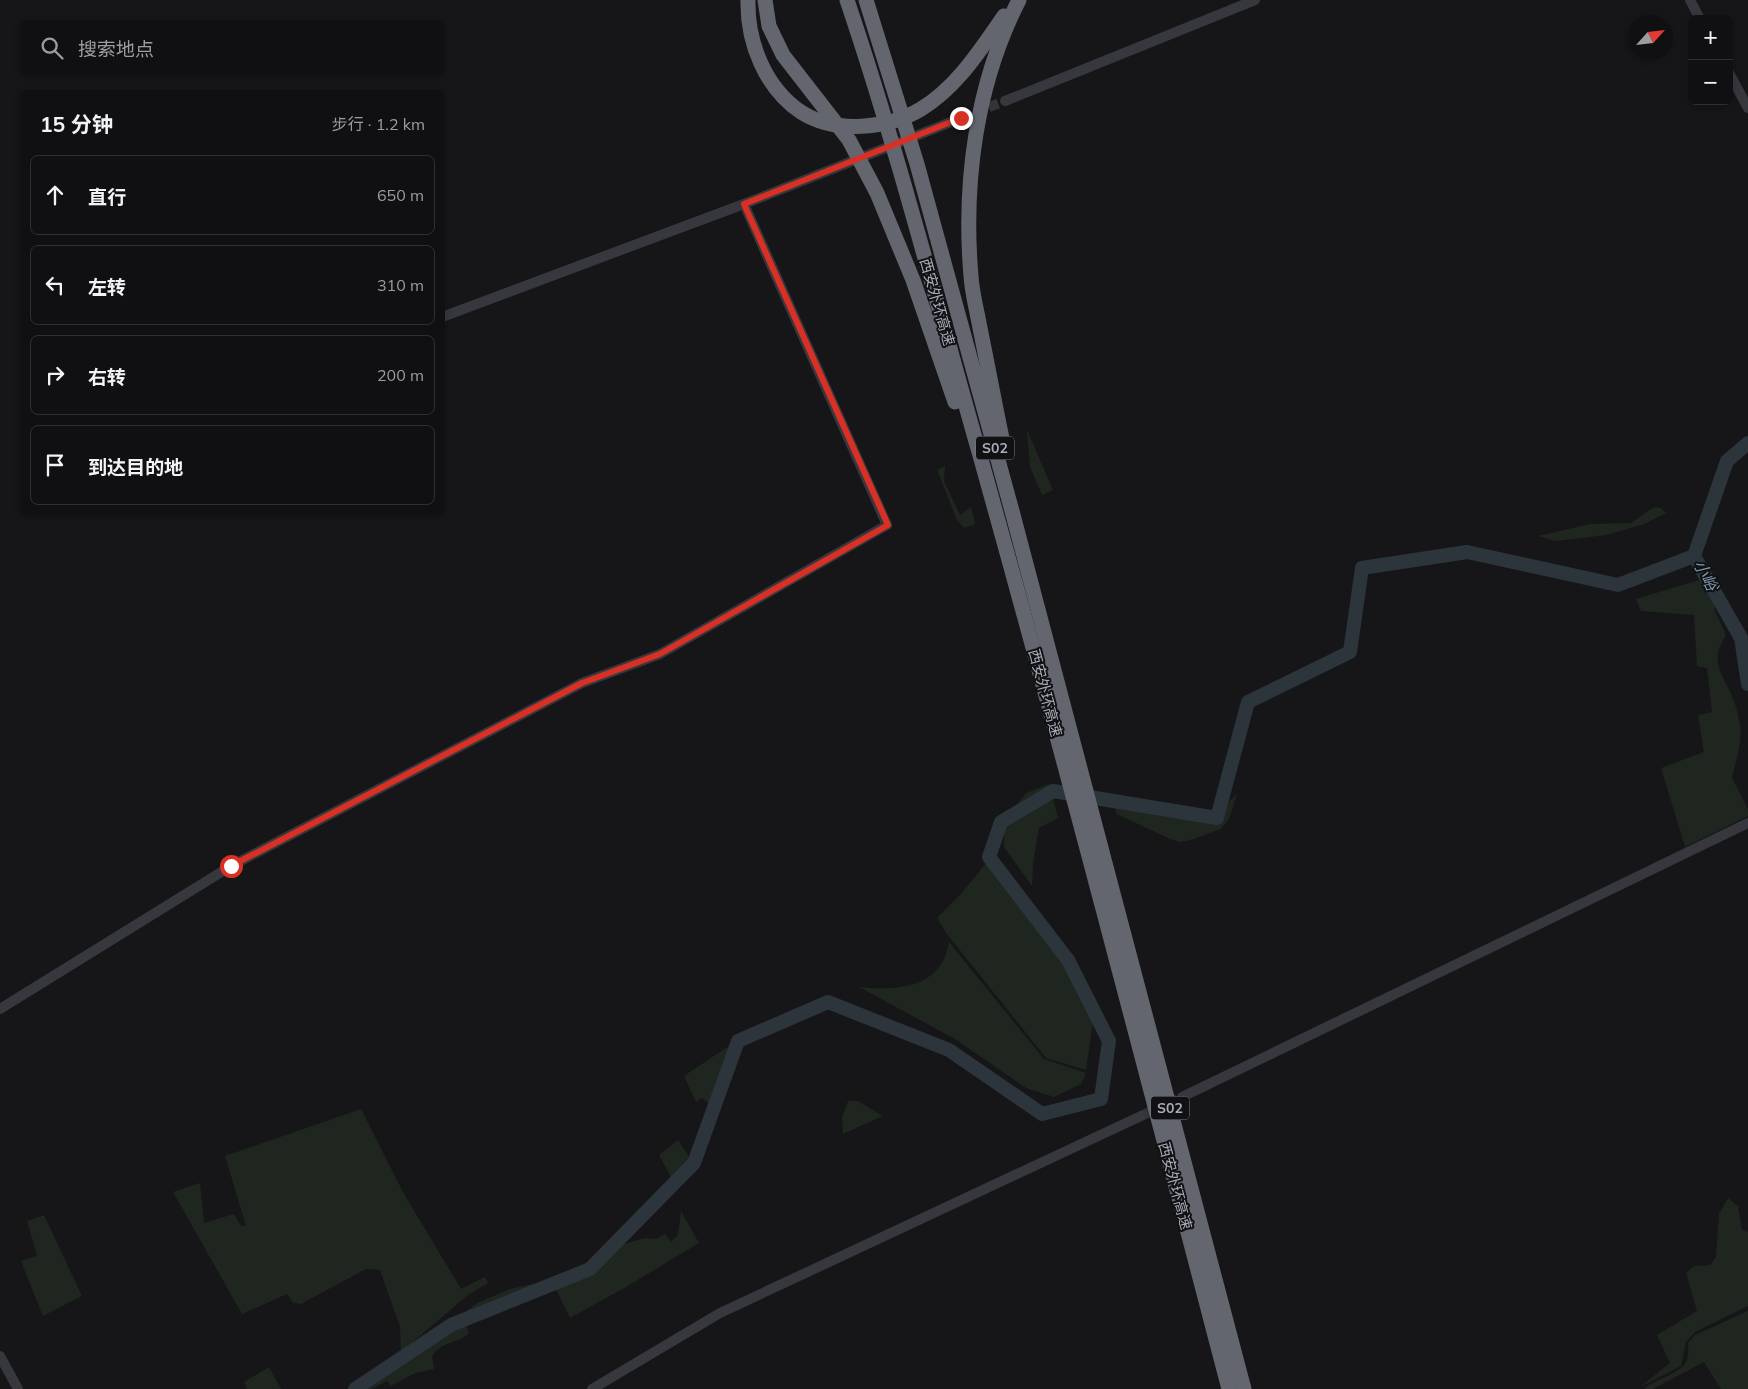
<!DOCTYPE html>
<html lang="zh">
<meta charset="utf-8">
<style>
body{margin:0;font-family:Mulish,"Noto Sans SC",sans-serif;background:#1e1e20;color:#f1f3f6}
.controls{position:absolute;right:15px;top:15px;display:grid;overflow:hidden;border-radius:8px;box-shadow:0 2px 8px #0003}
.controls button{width:45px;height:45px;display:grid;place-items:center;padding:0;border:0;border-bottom:1px solid #303032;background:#101012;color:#f1f3f6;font:25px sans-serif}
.compass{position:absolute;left:1628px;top:15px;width:45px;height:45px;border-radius:50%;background:#101012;box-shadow:0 2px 8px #0003;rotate:63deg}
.stop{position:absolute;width:15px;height:15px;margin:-11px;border:4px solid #d93025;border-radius:50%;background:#fff}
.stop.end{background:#d93025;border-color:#fff;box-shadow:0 1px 5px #0008}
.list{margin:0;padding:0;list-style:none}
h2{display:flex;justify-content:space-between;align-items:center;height:65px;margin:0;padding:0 20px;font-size:21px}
h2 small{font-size:16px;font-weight:400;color:#9c9d9f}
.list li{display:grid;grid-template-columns:32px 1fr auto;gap:15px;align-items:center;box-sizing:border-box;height:80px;margin:0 10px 10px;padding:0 10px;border:1px solid #303032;border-radius:8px}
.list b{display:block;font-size:19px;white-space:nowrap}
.list em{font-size:16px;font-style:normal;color:#9c9d9f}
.icon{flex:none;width:28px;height:28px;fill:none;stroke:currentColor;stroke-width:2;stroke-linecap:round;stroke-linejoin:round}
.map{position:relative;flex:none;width:1748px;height:1389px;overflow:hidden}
.search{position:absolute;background:#101012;box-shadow:0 2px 8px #0003;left:20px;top:20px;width:425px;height:55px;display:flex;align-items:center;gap:12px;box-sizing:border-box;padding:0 18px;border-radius:8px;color:#9c9d9f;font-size:19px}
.panel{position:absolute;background:#101012;box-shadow:0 2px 8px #0003;left:20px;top:90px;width:425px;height:425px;border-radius:8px}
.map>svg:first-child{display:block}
.green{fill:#1e261f}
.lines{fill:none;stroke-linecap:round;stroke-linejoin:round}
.river{stroke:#2c353c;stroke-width:14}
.minor-tunnel{stroke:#333438;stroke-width:10;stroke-dasharray:10 5;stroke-linecap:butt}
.minor{stroke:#37383d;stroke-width:10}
.highway{stroke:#63666e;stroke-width:15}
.route{stroke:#d93025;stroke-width:6}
.labels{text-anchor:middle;stroke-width:4;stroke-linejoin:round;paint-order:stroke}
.shield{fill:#111113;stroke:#7b7e86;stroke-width:1}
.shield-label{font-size:14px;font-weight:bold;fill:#a8adb8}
.street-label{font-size:15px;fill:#a8adb8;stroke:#111113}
.water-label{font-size:16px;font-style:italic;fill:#7f9bb3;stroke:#111113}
</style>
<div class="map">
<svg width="1748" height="1389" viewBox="0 0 1748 1389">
<rect width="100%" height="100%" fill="#161618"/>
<g class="green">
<path d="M 1027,430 L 1053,490 L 1042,495 L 1030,467 Z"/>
<path d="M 945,466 L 944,481 L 960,515 L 971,507 L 975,524 L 964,528 L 957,520 L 937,470 Z"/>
<path d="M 1654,507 L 1661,508 L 1666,513 L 1644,524 L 1607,535 L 1556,541 L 1538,536 L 1590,524 L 1631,523 Z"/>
<path d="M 1706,578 L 1713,584 L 1715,611 L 1726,635 C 1708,663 1723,673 1733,699 C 1737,707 1738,717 1740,725 C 1742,743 1736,761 1732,778 L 1748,809 L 1748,816 L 1685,847 L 1661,768 L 1704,752 L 1698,715 L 1712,712 L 1707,668 L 1697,666 L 1694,615 L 1641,611 L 1636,599 Z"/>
<path d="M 1049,784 L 1058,818 L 1039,828 L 1033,863 L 1032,886 L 1004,847 L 1004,821 L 1026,793 Z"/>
<path d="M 1237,794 L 1229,819 L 1221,829 L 1191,840 L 1180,842 L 1170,839 L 1117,814 L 1111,796 L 1159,815 L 1192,820 L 1220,810 Z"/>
<path d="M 992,856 L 994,861 L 1019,903 L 1090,995 L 1093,1022 L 1086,1070 L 1046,1058 L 946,933 L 937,918 L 959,896 Z"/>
<path d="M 949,942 L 1044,1059 L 1086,1073 L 1081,1084 L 1054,1097 L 1026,1088 L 955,1039 L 859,987 C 884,990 922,990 939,967 C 945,960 947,951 949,942 Z"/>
<path d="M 737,1043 L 712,1106 L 702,1098 L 696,1102 L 684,1076 L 726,1048 Z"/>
<path d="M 848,1101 L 858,1101 L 883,1116 L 843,1134 L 842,1118 Z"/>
<path d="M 361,1109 L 404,1194 L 461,1289 L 485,1277 L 488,1283 L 468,1295 L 401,1352 L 400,1327 L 380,1270 L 366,1269 L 301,1304 L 293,1303 L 287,1294 L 242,1314 L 173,1192 L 200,1183 L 204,1223 L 234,1214 L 241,1226 L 246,1226 L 225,1156 Z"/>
<path d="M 678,1140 L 692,1161 L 676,1186 L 659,1155 Z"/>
<path d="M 1728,1198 L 1738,1206 L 1742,1230 L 1748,1232 L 1748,1306 L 1695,1332 L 1686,1342 L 1681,1366 L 1640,1387 L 1670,1363 L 1657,1335 L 1697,1311 L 1686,1273 L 1694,1266 L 1710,1265 L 1716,1257 L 1719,1214 Z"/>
<path d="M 681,1211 L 699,1243 L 626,1287 L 570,1318 L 556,1289 C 552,1291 547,1294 542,1295 C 526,1299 454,1304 469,1333 C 456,1345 444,1340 432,1356 L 434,1369 L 415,1373 L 391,1386 L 387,1381 L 372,1389 L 350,1389 L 392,1369 L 477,1303 L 510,1289 L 584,1273 L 615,1249 L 624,1244 L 645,1238 L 656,1239 L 665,1234 L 671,1242 L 678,1235 Z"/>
<path d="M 44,1215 L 82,1296 L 43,1316 L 21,1261 L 37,1256 L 27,1221 Z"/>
<path d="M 1748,1311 L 1748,1389 L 1721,1389 L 1704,1362 L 1653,1389 L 1644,1389 C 1656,1378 1682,1374 1687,1360 C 1689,1355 1688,1348 1688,1343 L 1695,1335 Z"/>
<path d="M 269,1367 L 281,1389 L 247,1389 L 244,1382 Z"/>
</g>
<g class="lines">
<g class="river">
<path d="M 1748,443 L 1727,461 L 1694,556 L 1741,638 L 1748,684"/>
<path d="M 355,1389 L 451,1325 L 590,1269 L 694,1163 L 738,1041 L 828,1002 L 949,1050 L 1042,1114 L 1101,1099 L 1109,1041 L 1068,960 L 989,857 L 1001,822 L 1053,791 L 1217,818 L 1248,702 L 1350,652 L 1362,568 L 1467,552 L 1618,585 L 1694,556"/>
</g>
<g class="minor-tunnel">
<path d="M 961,118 L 1005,101"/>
<path d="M 1141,1116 L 1182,1097"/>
</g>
<g class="minor">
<path d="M 1690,0 L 1700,19"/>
<path d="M 1729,73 L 1748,108"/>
<path d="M 1005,101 L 1255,0"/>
<path d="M 442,317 L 744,204"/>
<path d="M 0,1009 L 231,866 L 582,683 L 660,654 L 887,525 L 744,204 L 961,118"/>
<path d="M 1182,1097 L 1748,823"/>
<path d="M 0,1356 L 18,1389"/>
<path d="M 592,1389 L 720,1313 L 1141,1116"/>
</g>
<g class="highway">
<path d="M 748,0 C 747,42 765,88 801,112 C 835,134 888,129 921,109 C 958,86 980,50 1004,16"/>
<path d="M 765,0 L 769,26 L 783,55 L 849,140 L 877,193 L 913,280 L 955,402"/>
<path d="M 847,0 C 897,148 936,301 979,452 C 1066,763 1147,1076 1229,1389"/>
<path d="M 866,0 L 917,164 L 1012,511 L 1244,1389"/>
<path d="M 1003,443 C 995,405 988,367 980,328 C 977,311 972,293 971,276 C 963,183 976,84 1019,0"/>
</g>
</g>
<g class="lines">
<path class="route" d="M 231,866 L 582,683 L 660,654 L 888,525 L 744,204 L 961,118"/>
</g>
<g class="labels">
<g class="shield">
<rect x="976" y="436.5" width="38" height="23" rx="4"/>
<rect x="1151" y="1096.5" width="38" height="23" rx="4"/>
</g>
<g class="shield-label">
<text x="995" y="453">S02</text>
<text x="1170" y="1113">S02</text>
</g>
<g class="street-label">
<text transform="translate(937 302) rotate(74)" y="5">西安外环高速</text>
<text transform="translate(1045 693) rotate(75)" y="5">西安外环高速</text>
<text transform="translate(1175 1186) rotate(75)" y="5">西安外环高速</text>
</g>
<g class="water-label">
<text transform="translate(1706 575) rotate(62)" y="6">小峪</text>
</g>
</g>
</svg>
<div class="controls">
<button>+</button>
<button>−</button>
</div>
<svg class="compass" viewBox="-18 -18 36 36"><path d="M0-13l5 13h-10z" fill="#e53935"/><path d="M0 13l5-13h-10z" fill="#9c9d9f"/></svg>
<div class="stop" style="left:231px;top:866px"></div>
<div class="stop end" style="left:961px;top:118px"></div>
<div class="search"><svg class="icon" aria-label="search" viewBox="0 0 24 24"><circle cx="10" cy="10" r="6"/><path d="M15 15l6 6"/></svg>搜索地点</div>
<section class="panel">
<h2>15 分钟<small>步行 · 1.2 km</small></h2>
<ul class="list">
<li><svg class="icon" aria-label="ahead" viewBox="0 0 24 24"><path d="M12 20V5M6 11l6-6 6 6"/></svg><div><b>直行</b></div><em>650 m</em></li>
<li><svg class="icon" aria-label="left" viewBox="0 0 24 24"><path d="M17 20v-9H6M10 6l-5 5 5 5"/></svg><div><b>左转</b></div><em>310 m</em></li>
<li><svg class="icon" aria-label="right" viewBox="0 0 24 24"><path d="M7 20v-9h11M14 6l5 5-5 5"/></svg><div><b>右转</b></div><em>200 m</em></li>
<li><svg class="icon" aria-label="arrive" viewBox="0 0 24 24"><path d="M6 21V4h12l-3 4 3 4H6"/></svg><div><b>到达目的地</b></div></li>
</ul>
</section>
</div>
